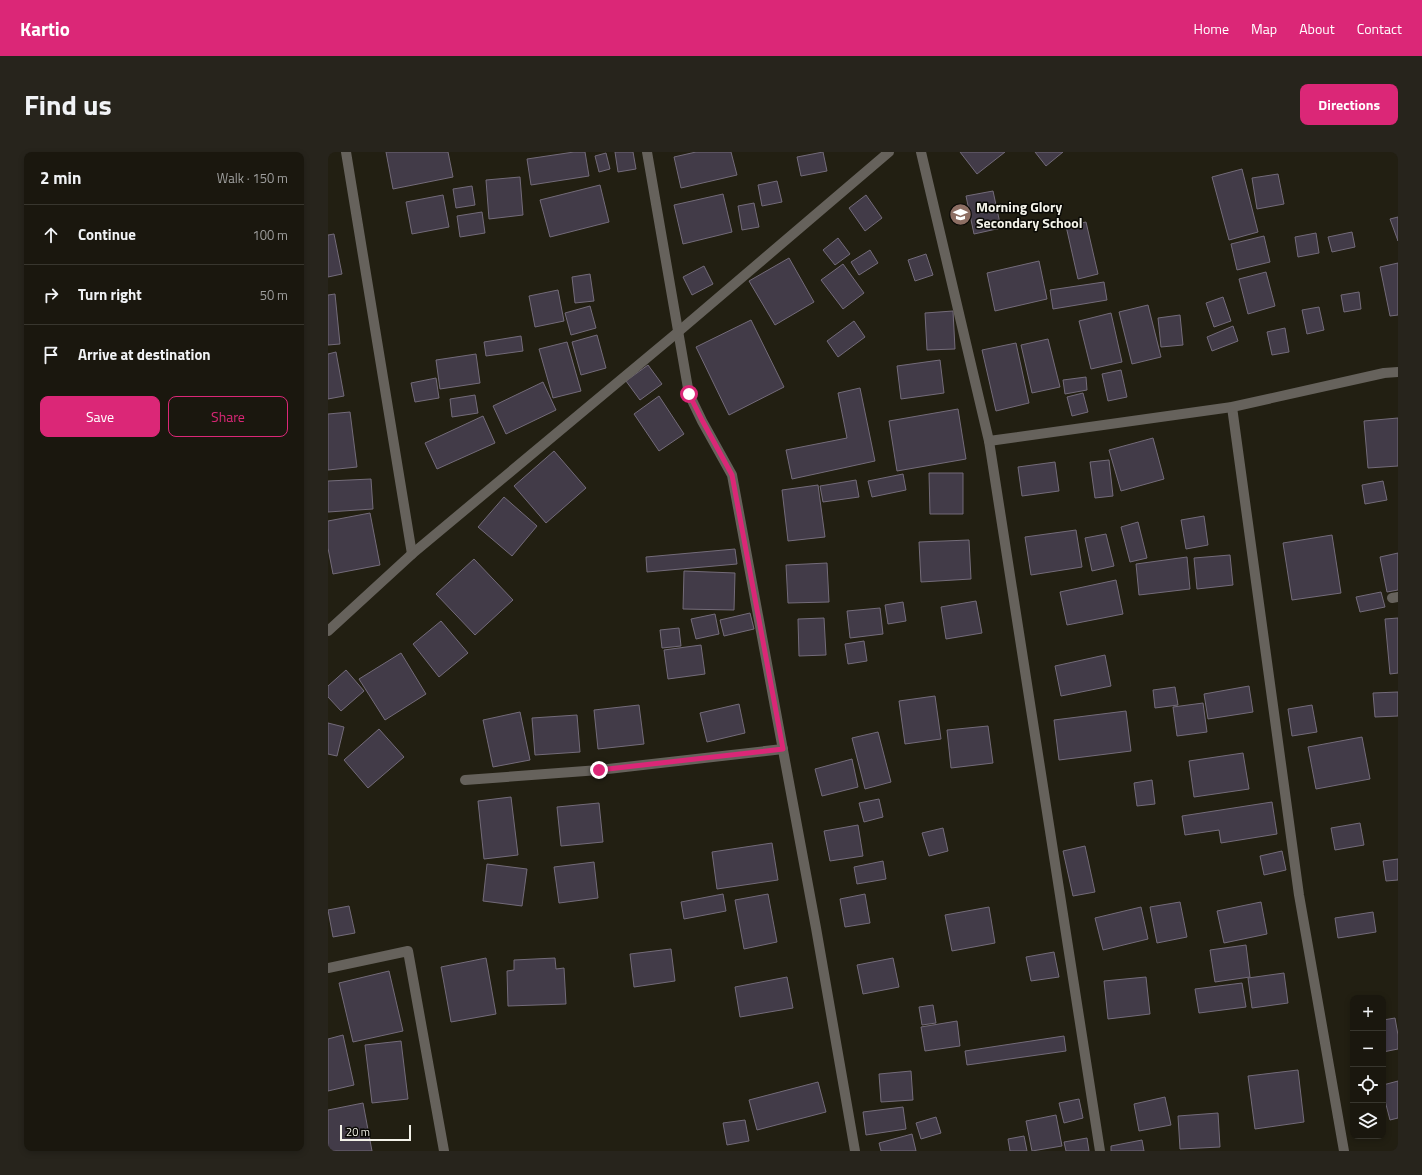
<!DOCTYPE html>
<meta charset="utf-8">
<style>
body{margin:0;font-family:"Titillium Web",sans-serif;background:#27241c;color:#f1f3f6}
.controls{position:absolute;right:12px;bottom:12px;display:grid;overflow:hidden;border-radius:8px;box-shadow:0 2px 6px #0003}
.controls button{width:36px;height:36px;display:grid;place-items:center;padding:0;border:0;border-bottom:1px solid #38362e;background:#1a170e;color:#f1f3f6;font:20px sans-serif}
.scale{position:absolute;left:12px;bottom:10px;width:71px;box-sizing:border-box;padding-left:4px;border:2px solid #f3f2e9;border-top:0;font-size:11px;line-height:14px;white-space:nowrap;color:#f3f2e9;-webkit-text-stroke:3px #0a0905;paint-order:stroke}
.stop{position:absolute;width:12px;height:12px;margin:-9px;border:3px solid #db2777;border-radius:50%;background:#fff}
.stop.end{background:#db2777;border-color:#fff;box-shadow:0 1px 4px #0008}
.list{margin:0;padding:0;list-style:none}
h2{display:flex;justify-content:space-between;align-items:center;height:52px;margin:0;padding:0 16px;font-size:17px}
h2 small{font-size:13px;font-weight:400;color:#9f9f9e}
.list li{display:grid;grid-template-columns:26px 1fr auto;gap:12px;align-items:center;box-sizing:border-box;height:60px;padding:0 16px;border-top:1px solid #38362e}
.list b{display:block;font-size:15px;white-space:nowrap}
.list em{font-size:13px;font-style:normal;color:#9f9f9e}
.actions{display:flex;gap:8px;padding:12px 16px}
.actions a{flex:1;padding:9px 0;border:1px solid #db2777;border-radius:8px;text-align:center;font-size:14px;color:#db2777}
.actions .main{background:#db2777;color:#fff}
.icon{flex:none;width:22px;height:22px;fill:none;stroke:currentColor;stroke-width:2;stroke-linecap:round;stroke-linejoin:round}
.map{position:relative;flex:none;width:1070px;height:999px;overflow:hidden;border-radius:8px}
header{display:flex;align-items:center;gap:24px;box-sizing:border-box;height:56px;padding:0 20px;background:#db2777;color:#fff}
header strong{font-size:19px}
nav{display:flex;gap:22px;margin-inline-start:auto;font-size:14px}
.intro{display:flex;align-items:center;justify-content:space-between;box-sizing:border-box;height:96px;padding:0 24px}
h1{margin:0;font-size:28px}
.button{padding:10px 18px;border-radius:8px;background:#db2777;color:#fff;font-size:14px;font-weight:700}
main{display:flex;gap:24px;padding:0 24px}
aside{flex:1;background:#1a170e;border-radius:8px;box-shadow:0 2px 6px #0003}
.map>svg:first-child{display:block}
.building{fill:#423b48;stroke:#736b79}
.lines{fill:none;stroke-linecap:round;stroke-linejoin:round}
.minor{stroke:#66625c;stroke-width:10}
.route{stroke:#db2777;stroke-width:5}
.labels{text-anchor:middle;stroke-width:3;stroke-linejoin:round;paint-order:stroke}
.poi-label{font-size:14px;font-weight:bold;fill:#f3f2e9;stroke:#0a0905;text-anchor:start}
</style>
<header>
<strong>Kartio</strong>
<nav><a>Home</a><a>Map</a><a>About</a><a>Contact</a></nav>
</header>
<div class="intro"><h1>Find us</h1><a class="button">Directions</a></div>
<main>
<aside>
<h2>2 min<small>Walk · 150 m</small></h2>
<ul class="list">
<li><svg class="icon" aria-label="ahead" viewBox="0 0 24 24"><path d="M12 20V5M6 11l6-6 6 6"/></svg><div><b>Continue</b></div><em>100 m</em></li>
<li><svg class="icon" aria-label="right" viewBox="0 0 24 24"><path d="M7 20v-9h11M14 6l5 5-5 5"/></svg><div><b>Turn right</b></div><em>50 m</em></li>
<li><svg class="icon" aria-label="arrive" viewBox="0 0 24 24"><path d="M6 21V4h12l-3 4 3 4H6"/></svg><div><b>Arrive at destination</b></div></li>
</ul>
<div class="actions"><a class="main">Save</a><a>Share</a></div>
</aside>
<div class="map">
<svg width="1070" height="999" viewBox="0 0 1070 999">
<rect width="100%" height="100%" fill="#221f12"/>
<g class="building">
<path d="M 58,0 L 120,0 L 125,25 L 65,37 Z"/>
<path d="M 246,0 L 257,0 L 261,24 L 203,33 L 199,7 Z"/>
<path d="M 287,0 L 305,0 L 308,17 L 290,20 Z"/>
<path d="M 368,0 L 403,0 L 409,23 L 353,36 L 346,5 Z"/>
<path d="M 495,0 L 499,19 L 473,24 L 469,5 Z"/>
<path d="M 632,0 L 677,0 L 649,22 Z"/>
<path d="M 707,0 L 735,0 L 718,14 Z"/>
<path d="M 278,1 L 282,17 L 271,20 L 267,4 Z"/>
<path d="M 914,17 L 930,80 L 901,88 L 884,25 Z"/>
<path d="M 950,22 L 956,52 L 929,57 L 924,26 Z"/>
<path d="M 192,25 L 195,63 L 161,67 L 158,28 Z"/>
<path d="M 449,29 L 454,50 L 434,54 L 430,33 Z"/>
<path d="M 272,33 L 281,70 L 222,85 L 212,48 Z"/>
<path d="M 144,34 L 147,53 L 128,56 L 125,37 Z"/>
<path d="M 665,39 L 673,76 L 646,82 L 638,44 Z"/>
<path d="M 395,42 L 404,80 L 355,92 L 346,53 Z"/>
<path d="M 115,43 L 121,75 L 84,82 L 78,50 Z"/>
<path d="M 538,43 L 554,66 L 537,79 L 521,56 Z"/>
<path d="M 426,51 L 431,75 L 414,78 L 410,54 Z"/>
<path d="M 154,60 L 157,81 L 132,85 L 129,64 Z"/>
<path d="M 1070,65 L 1070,89 L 1062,67 Z"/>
<path d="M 758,70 L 770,122 L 750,127 L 738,74 Z"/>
<path d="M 1024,80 L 1027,95 L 1004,100 L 1000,85 Z"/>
<path d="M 988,81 L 991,101 L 970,105 L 967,85 Z"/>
<path d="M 6,82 L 14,122 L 0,125 L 0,83 Z"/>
<path d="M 936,84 L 942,110 L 909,118 L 903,92 Z"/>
<path d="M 510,86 L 522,102 L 507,113 L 495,98 Z"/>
<path d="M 542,98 L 550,111 L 531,123 L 523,110 Z"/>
<path d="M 598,102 L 605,123 L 587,129 L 580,108 Z"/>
<path d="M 461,106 L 486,150 L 447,173 L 421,129 Z"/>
<path d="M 711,109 L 719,147 L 667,159 L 659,121 Z"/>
<path d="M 1070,111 L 1070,163 L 1062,164 L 1052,115 Z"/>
<path d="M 515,112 L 536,141 L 515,157 L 493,128 Z"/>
<path d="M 376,114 L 385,132 L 364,143 L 355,125 Z"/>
<path d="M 938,120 L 947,154 L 920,162 L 911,127 Z"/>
<path d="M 262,122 L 266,149 L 247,151 L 244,125 Z"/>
<path d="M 776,130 L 779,148 L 725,157 L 722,138 Z"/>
<path d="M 230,138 L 236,169 L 207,175 L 201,144 Z"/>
<path d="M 1031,140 L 1033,157 L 1016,160 L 1013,143 Z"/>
<path d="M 7,142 L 12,192 L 0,193 L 0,143 Z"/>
<path d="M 895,145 L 903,169 L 886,175 L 878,151 Z"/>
<path d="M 820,153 L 833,205 L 804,212 L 791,160 Z"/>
<path d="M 262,154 L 268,176 L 243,183 L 237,161 Z"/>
<path d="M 991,155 L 996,178 L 979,182 L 974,158 Z"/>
<path d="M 625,159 L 627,197 L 599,198 L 597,161 Z"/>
<path d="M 783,161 L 794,210 L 763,217 L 751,169 Z"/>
<path d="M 852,163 L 855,193 L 833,195 L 830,166 Z"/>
<path d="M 423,168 L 456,235 L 401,263 L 368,195 Z"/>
<path d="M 526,169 L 537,185 L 510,205 L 499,189 Z"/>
<path d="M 905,174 L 910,189 L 884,199 L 879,185 Z"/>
<path d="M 957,176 L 961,200 L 944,203 L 939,180 Z"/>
<path d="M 269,183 L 278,216 L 253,223 L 244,190 Z"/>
<path d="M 193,184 L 195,199 L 158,204 L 156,190 Z"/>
<path d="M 720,187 L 732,235 L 704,241 L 693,193 Z"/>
<path d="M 239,190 L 253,239 L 225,246 L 211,197 Z"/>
<path d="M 688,191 L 701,251 L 668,259 L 654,198 Z"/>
<path d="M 8,200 L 16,244 L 0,247 L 0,202 Z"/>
<path d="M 148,202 L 152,231 L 112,237 L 108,208 Z"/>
<path d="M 612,208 L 616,241 L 573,247 L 569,214 Z"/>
<path d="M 320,213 L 334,232 L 312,248 L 298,229 Z"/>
<path d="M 793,218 L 799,245 L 780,249 L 774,222 Z"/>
<path d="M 758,225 L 759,238 L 737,242 L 735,228 Z"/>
<path d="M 108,226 L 111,246 L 87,250 L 83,231 Z"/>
<path d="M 215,230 L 228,258 L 178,282 L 165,254 Z"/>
<path d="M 532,236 L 547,309 L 464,327 L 458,298 L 519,286 L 510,241 Z"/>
<path d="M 755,241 L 760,260 L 744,264 L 739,245 Z"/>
<path d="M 147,243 L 150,261 L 124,265 L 122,247 Z"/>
<path d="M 331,244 L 356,282 L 331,299 L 306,262 Z"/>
<path d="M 630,257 L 638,307 L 569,319 L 561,269 Z"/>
<path d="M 22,260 L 29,315 L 0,318 L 0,262 Z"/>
<path d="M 155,264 L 167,291 L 109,317 L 97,291 Z"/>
<path d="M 1070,266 L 1070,314 L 1040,316 L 1036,269 Z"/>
<path d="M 825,286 L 836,327 L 793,339 L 781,298 Z"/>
<path d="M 226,299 L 258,336 L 218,371 L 186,334 Z"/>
<path d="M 781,308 L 785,344 L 767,346 L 762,310 Z"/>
<path d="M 727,310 L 731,339 L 694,344 L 690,315 Z"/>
<path d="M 601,321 L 635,321 L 635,362 L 602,362 Z"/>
<path d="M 575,322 L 578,338 L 544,345 L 540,329 Z"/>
<path d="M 43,327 L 45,357 L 0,360 L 0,329 Z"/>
<path d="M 528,328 L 531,345 L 495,350 L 492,334 Z"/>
<path d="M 1055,329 L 1059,348 L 1037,352 L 1034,333 Z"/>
<path d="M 490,333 L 497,385 L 460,389 L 454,338 Z"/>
<path d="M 176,345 L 209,374 L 184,404 L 150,375 Z"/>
<path d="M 42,361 L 52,413 L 5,422 L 0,396 L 0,369 Z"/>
<path d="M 876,364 L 880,393 L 858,397 L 853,368 Z"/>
<path d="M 810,370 L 819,406 L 802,410 L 793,375 Z"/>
<path d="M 748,378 L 754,415 L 703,423 L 697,385 Z"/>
<path d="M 778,382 L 786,414 L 764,419 L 757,386 Z"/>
<path d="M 1004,383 L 1013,441 L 964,448 L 955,391 Z"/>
<path d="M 641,388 L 643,427 L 593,430 L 591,390 Z"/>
<path d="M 407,397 L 409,412 L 319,420 L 318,405 Z"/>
<path d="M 1070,401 L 1070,438 L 1059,440 L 1052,405 Z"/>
<path d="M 902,403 L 905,433 L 869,437 L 866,406 Z"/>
<path d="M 859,405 L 862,437 L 811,443 L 808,412 Z"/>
<path d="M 146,407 L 185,448 L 147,483 L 108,442 Z"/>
<path d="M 499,411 L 501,450 L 460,451 L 458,413 Z"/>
<path d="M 356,419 L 407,421 L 406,458 L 355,457 Z"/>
<path d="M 788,428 L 795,462 L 739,473 L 732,440 Z"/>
<path d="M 1053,440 L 1057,455 L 1032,460 L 1028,445 Z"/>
<path d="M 648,449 L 654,481 L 618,487 L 613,455 Z"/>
<path d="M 575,450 L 578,469 L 560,472 L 557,453 Z"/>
<path d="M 552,456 L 555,482 L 522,486 L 519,459 Z"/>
<path d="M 422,461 L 426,477 L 396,484 L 392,468 Z"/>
<path d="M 387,462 L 391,482 L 368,487 L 363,467 Z"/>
<path d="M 496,466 L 498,503 L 471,504 L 470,467 Z"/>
<path d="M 1070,466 L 1070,521 L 1062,522 L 1057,467 Z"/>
<path d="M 113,469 L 140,501 L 111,525 L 85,492 Z"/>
<path d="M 351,476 L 353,494 L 334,496 L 332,478 Z"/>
<path d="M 536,489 L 539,509 L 520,512 L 517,492 Z"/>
<path d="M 373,493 L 377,522 L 340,527 L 336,498 Z"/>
<path d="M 73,501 L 98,542 L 57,568 L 31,527 Z"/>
<path d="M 777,503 L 783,534 L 733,544 L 727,514 Z"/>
<path d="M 18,518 L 36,539 L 13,559 L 0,545 L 0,534 Z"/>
<path d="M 921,534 L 925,560 L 880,567 L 876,542 Z"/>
<path d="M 847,535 L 850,553 L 827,556 L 825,538 Z"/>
<path d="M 1070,540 L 1070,564 L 1047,565 L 1045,541 Z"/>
<path d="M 607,544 L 613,587 L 577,592 L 571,549 Z"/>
<path d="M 875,551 L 879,580 L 849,584 L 845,555 Z"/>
<path d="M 411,552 L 417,581 L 379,590 L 372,561 Z"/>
<path d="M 311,553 L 316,592 L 270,597 L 266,558 Z"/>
<path d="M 984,553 L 989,580 L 964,584 L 960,557 Z"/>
<path d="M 798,559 L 803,599 L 731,608 L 726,568 Z"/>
<path d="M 192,560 L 202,608 L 165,615 L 155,568 Z"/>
<path d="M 249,563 L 252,600 L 207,603 L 204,566 Z"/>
<path d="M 0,571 L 16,575 L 9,604 L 0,602 Z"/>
<path d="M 660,574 L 665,611 L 623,616 L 619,578 Z"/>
<path d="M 51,577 L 76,605 L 40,636 L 16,608 Z"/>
<path d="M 550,580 L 563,630 L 537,637 L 524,586 Z"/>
<path d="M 1034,585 L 1042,627 L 988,637 L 980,595 Z"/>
<path d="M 915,601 L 921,637 L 866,645 L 861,609 Z"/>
<path d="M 524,607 L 530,635 L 494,644 L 487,617 Z"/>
<path d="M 824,628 L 827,652 L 809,654 L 806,631 Z"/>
<path d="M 183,645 L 190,703 L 156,707 L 150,649 Z"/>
<path d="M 551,647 L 555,665 L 536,670 L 531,651 Z"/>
<path d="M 944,650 L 949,682 L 893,691 L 891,678 L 857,683 L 854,664 Z"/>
<path d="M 271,651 L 275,690 L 233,694 L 229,655 Z"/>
<path d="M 1032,671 L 1036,693 L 1007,698 L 1003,676 Z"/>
<path d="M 530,673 L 535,704 L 502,709 L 496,679 Z"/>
<path d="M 615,676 L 620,699 L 601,704 L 594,681 Z"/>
<path d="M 444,691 L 450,728 L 389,737 L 384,700 Z"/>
<path d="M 757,694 L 767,740 L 745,744 L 735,699 Z"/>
<path d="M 954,699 L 958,718 L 936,723 L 932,704 Z"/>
<path d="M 1070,707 L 1070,728 L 1058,729 L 1055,709 Z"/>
<path d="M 555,709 L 558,727 L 529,732 L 526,715 Z"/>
<path d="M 266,710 L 270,746 L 231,751 L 226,715 Z"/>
<path d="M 159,712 L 199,717 L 194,754 L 155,749 Z"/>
<path d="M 395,742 L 398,759 L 356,767 L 353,750 Z"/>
<path d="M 440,742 L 449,790 L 416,797 L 407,748 Z"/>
<path d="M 537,742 L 542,771 L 517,775 L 512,747 Z"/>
<path d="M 852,750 L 859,785 L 829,791 L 822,755 Z"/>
<path d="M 933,750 L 939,782 L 896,791 L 889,759 Z"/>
<path d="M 21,754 L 27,781 L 5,785 L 0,758 Z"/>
<path d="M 661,755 L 667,791 L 624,799 L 617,763 Z"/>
<path d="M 813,755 L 820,787 L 775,798 L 767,766 Z"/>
<path d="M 1045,760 L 1048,780 L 1010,786 L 1007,766 Z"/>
<path d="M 918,793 L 922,825 L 887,830 L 882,798 Z"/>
<path d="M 343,797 L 347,829 L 306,835 L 302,802 Z"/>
<path d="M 726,800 L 731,825 L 703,829 L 698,805 Z"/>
<path d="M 158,806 L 168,862 L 123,870 L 113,815 Z"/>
<path d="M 227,806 L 228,817 L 236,816 L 238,852 L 180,854 L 179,819 L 186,818 L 186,808 Z"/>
<path d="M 565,806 L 571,835 L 535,842 L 529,813 Z"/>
<path d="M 61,819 L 75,879 L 25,890 L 11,831 Z"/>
<path d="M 956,821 L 960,851 L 924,856 L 920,826 Z"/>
<path d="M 459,825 L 465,856 L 412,865 L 407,835 Z"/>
<path d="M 818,825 L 822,862 L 780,867 L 776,829 Z"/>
<path d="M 914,831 L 918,855 L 871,861 L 867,837 Z"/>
<path d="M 605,853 L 608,871 L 594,873 L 591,855 Z"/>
<path d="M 1067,866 L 1070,883 L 1070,897 L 1055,900 L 1055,868 Z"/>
<path d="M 629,869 L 632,894 L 597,899 L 593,875 Z"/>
<path d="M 15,883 L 26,933 L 0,939 L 0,887 Z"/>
<path d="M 736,884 L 738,899 L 639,913 L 637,899 Z"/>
<path d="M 73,889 L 80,947 L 44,951 L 37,893 Z"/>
<path d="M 970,918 L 976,970 L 927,977 L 920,924 Z"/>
<path d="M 583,919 L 585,948 L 553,950 L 551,922 Z"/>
<path d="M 1070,929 L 1070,966 L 1062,968 L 1055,941 L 1055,933 Z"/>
<path d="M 490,930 L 498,960 L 429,978 L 421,948 Z"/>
<path d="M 837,945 L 843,973 L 811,979 L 806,952 Z"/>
<path d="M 751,947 L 755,966 L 736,971 L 731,951 Z"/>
<path d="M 35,951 L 44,999 L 0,999 L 0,958 Z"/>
<path d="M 575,955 L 578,977 L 538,983 L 535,960 Z"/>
<path d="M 890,961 L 892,995 L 852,997 L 850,964 Z"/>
<path d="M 728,963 L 734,994 L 704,999 L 698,969 Z"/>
<path d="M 608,965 L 613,981 L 593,987 L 588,971 Z"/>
<path d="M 417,968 L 421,989 L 399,993 L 395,971 Z"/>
<path d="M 584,982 L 588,999 L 553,999 L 551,991 Z"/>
<path d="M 696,984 L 699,999 L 682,999 L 680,987 Z"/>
<path d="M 759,986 L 761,999 L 738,999 L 736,990 Z"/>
<path d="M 814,988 L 816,999 L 783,999 L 783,994 Z"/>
</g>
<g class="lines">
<g class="minor">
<path d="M 18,0 L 84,402"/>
<path d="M 319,0 L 361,242 L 374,269 L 404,323 L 488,776 L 527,999"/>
<path d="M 593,0 L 661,289 L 772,999"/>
<path d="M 904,255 L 971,743 L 1016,999"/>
<path d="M 661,289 L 904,255 L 1056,221 L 1070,220"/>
<path d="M 1064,446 L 1070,445"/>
<path d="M 0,479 L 84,402 L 350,180 L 561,0"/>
<path d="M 137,628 L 271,618 L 455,597"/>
<path d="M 0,816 L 80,799 L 116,999"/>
</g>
</g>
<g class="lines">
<path class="route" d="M 271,618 L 455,597 L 404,323 L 374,268 L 361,242"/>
</g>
<defs>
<symbol id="school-disc" viewBox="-11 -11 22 22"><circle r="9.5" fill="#8d6e63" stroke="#0a0905"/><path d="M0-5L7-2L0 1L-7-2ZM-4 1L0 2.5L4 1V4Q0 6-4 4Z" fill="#fff"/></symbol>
</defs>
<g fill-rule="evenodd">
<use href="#school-disc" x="620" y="50" width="25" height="25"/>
</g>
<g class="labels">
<g class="poi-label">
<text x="648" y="60">Morning Glory<tspan x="648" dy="16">Secondary School</tspan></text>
</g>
</g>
</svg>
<div class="controls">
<button>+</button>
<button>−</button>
<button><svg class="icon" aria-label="locate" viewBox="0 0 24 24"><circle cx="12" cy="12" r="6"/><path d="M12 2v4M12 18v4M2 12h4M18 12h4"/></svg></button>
<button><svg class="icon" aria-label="layers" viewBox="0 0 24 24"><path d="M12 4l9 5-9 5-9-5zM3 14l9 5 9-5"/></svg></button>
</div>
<div class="scale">20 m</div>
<div class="stop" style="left:361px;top:242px"></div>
<div class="stop end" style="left:271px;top:618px"></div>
</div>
</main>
